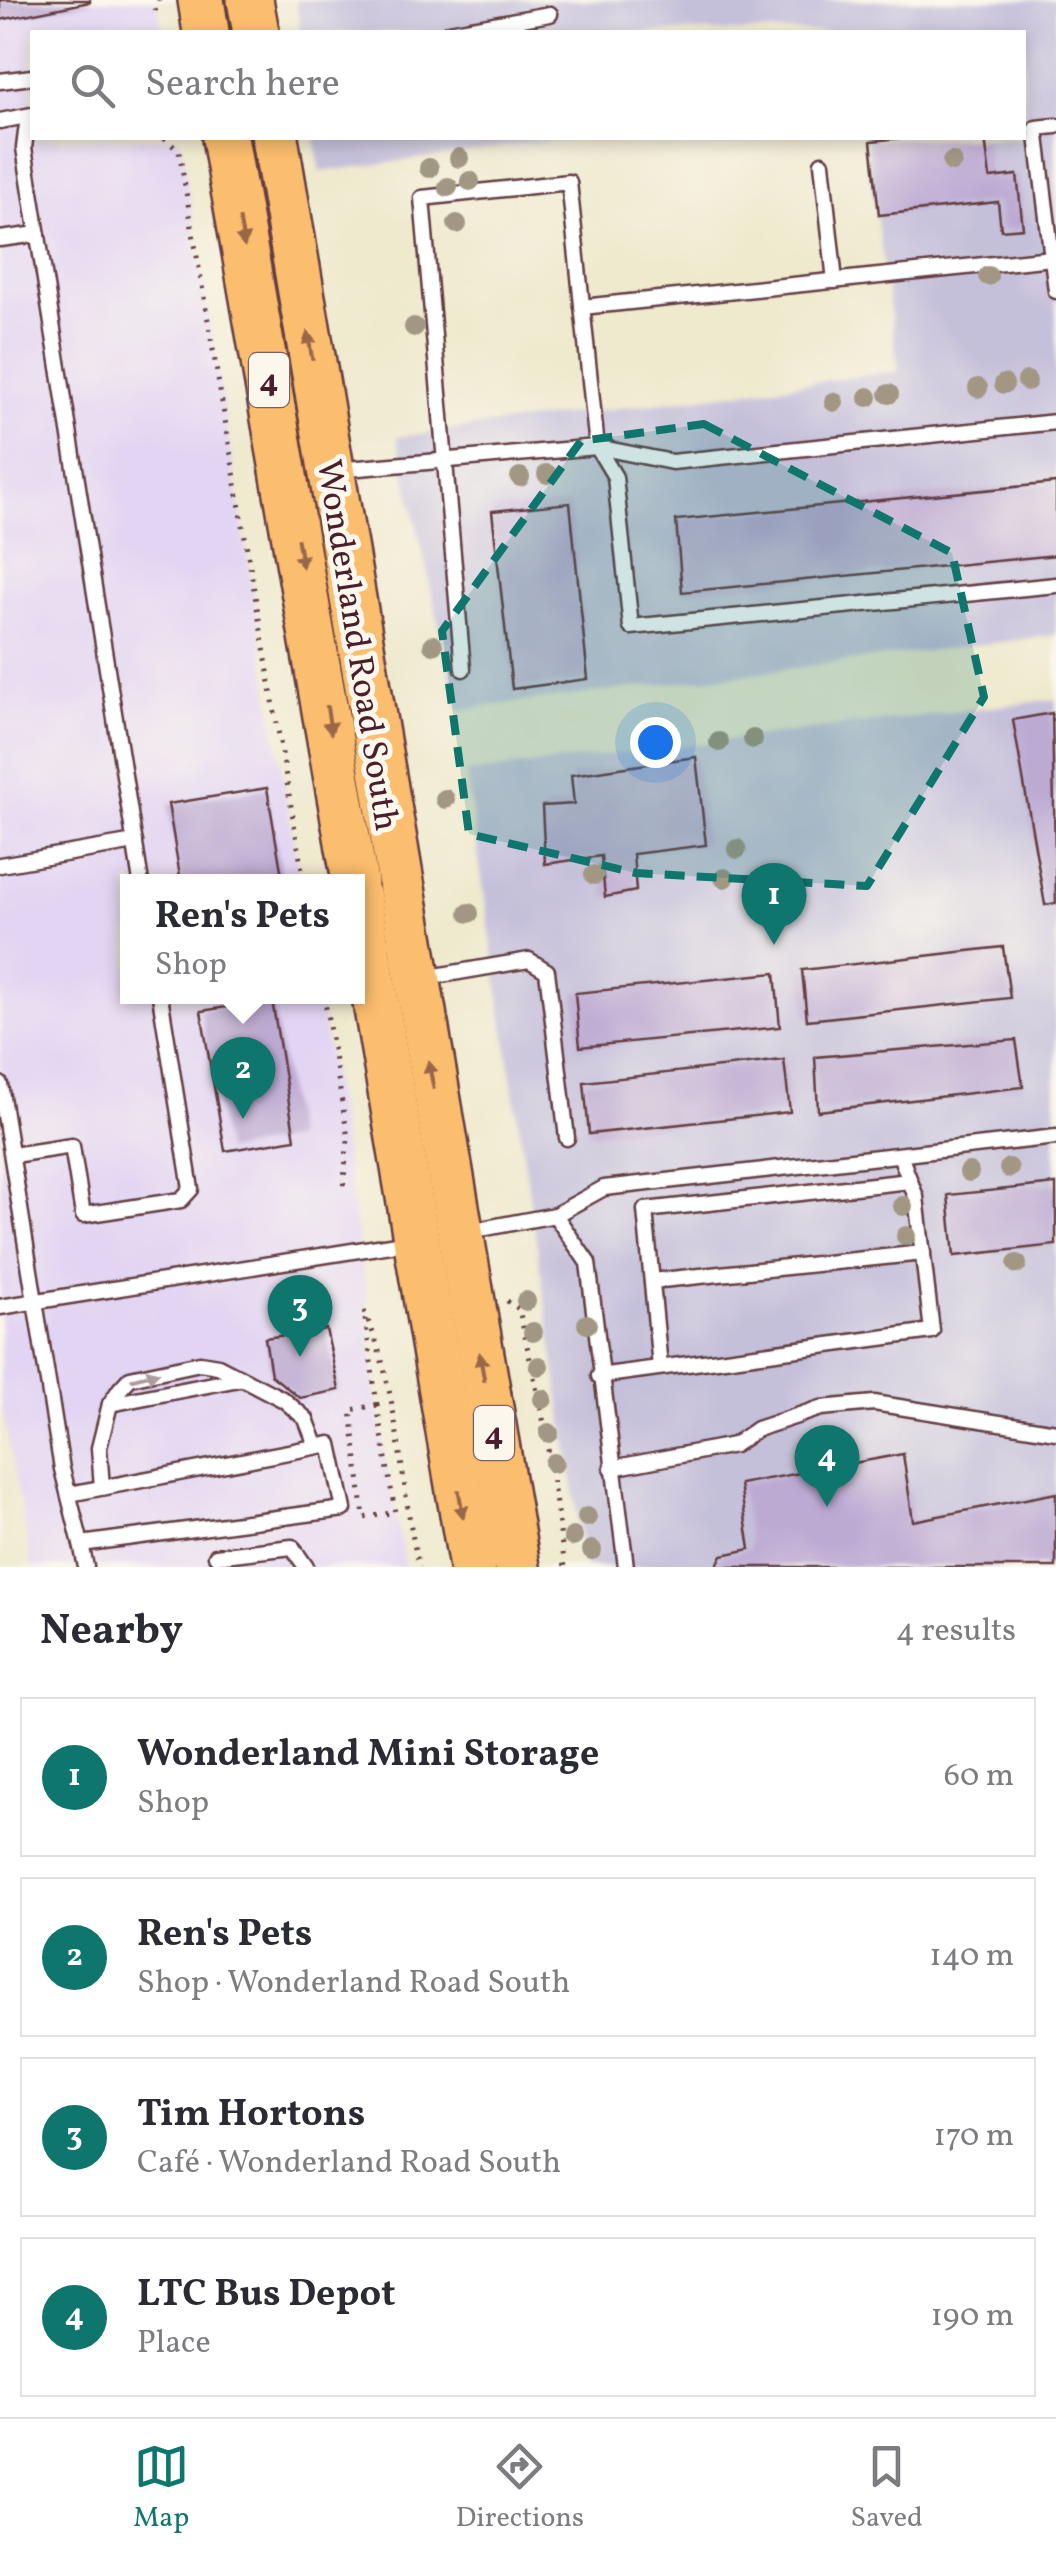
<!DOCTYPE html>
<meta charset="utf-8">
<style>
body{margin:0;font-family:Vollkorn,serif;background:#f2f2f3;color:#2b2b33}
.you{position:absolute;left:655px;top:742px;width:35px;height:35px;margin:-25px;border:8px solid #fff;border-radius:50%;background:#1a73e8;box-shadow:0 0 0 15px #1a73e833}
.badge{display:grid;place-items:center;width:65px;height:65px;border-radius:50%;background:#0f766e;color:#fff;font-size:32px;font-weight:700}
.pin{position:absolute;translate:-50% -82px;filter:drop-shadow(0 2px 5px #0008)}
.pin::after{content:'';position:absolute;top:52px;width:35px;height:30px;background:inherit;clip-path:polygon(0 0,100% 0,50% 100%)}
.popup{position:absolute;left:120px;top:874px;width:245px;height:130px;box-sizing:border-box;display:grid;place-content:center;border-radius:0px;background:#fff;filter:drop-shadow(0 2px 8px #0005);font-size:32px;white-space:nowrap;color:#7c7c81}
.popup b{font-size:38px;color:#2b2b33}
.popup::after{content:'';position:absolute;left:50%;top:100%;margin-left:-20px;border:20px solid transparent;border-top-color:#fff}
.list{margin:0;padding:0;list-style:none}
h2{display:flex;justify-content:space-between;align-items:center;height:130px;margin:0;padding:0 40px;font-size:42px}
h2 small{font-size:32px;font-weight:400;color:#7c7c81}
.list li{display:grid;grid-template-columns:65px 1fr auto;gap:30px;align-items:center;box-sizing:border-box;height:160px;margin:0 20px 20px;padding:0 20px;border:2px solid #e1e1e2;border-radius:0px}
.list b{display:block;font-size:38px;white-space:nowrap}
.list p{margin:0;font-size:32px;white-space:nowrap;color:#7c7c81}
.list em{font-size:32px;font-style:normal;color:#7c7c81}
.icon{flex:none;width:55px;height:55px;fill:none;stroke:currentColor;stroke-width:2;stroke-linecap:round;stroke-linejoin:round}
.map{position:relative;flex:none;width:1056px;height:1567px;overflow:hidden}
.search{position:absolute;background:#fff;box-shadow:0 5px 15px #0003;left:30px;right:30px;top:30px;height:110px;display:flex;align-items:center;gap:25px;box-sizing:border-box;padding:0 35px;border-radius:0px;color:#7c7c81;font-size:38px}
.sheet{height:850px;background:#fff}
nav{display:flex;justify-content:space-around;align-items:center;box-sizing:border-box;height:140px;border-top:2px solid #e1e1e2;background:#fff;font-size:28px;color:#7c7c81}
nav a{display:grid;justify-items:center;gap:5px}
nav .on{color:#0f766e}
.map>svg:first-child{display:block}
.built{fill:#e2d4f3}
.industrial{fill:#c5c0da}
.building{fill:#bdaad3}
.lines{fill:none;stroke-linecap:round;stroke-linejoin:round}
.service-casing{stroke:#633d43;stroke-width:19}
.primary-casing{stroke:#633d43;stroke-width:50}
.path{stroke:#633d43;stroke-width:5;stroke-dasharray:2.5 8;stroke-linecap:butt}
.service{stroke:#fff;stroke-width:14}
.primary{stroke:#fbbd6e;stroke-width:45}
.tree{fill:#a19783}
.oneway{fill:#9a6649}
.oneway2{fill:#ae9aa0}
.marked{fill:#0f766e;fill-opacity:0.2;stroke:#0f766e;stroke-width:8;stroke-dasharray:20 12;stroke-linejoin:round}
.labels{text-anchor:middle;stroke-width:10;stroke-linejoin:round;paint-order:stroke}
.shield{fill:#fbf7ec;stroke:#7f6065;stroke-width:2.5}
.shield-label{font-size:32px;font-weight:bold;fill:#4a1f2b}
.street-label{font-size:35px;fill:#4a1f2b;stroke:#fbf7ec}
</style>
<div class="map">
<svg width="1056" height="1567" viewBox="0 0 1056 1567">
<rect width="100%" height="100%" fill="#fbf7ec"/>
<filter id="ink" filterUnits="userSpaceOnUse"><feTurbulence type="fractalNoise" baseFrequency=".01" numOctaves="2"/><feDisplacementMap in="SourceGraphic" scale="20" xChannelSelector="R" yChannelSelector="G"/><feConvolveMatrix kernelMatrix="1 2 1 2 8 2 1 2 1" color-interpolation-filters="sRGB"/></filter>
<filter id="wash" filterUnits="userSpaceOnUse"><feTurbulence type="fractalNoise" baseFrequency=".0048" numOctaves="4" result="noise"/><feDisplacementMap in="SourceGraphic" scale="40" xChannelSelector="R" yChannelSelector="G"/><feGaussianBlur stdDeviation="2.25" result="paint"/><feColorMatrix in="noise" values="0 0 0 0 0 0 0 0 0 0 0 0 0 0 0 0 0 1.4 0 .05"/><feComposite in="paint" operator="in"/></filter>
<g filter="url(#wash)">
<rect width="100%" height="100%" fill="#efe9ce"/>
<path class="built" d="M 0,0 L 157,0 L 163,32 L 32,32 L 32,138 L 180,138 L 300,881 L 128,882 L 128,996 L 319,997 L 366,1290 L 377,1405 L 405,1567 L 32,1567 L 0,1397 Z"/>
<g class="industrial">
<path d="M 296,0 L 1056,0 L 1056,635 L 458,710 L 397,437 L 899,371 L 865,138 L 1024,138 L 1024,32 L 300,32 Z"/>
<path d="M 315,138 L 570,138 L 320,172 Z"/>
<path d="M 1056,699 L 1056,1567 L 585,1567 L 466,773 Z"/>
</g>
<g id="blocks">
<g class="building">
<path d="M 0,0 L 90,0 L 90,2 L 0,20 Z"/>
<path d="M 901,138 L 985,138 L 990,178 L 1017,175 L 1023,228 L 1001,230 L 998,202 L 879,215 L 871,141 Z"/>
<path d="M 1056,483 L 1056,555 L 682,592 L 676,520 Z"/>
<path d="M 570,503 L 588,679 L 512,689 L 492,511 Z"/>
<path d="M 1052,713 L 1056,903 L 1045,905 L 1013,720 Z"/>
<path d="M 696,757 L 706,845 L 633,854 L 636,891 L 605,897 L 601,856 L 545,864 L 542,806 L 574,804 L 571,775 Z"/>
<path d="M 267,788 L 283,882 L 181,882 L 168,804 Z"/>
<path d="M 1003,947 L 1010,998 L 807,1020 L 802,970 Z"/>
<path d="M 775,973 L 780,1027 L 580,1047 L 575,993 Z"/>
<path d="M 272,1000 L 295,1139 L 225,1151 L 201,1011 Z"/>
<path d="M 1016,1040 L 1023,1087 L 818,1111 L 815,1057 Z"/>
<path d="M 784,1060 L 790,1112 L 589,1134 L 584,1082 Z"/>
<path d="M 1056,1184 L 1056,1245 L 954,1256 L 948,1195 Z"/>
<path d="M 326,1329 L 339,1390 L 300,1398 L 271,1375 L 265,1338 Z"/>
<path d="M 903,1454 L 913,1521 L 1056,1493 L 1056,1567 L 716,1567 L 722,1555 L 750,1549 L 740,1484 Z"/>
</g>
</g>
</g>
<g filter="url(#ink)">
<use href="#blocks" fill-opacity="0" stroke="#633d43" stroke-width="2.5"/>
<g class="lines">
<defs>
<g id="service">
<path d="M 449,32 L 550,14"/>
<path d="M 0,81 L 32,77"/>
<path d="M 28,116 L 24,148 L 141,882"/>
<path d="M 0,121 L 32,115"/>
<path d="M 822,163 L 835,281"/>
<path d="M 0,239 L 38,234"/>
<path d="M 1052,258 L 1036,128 L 1056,126"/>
<path d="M 582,307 L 1052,258 L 1056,291"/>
<path d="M 336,470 L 597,447 L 672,462 L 1056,422"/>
<path d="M 463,669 L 422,198 L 569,182 L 597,447 L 615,477 L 631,627 L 1056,585"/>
<path d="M 0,865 L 135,842"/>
<path d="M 424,978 L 529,960 L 547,971 L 567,1138"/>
<path d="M 0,1084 L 62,1469 L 81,1544 L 344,1509 L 330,1444 L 69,1494"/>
<path d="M 13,1155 L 72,1146 L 83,1215 L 181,1200 L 191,1189 L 160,996"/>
<path d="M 465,1232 L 555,1215"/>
<path d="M 652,1281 L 923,1253"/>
<path d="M 0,1307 L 409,1242"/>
<path d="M 660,1367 L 645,1210 L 910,1181"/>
<path d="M 599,1376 L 932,1331 L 916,1197 L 900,1155"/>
<path d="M 110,1404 L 239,1379"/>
<path d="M 612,1468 L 734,1445 L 757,1429 L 821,1408 L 874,1403 L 1056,1432"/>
<path d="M 102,1487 L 99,1448 L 110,1404 L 120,1389 L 130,1378 L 200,1363 L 218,1366 L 284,1400 L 306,1419 L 316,1445"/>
<path d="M 81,1544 L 86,1567"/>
<path d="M 216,1556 L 292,1547 L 306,1567"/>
<path d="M 626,1567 L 588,1263 L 555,1215 L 604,1188 L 1056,1137"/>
</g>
<g id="primary">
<path d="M 201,0 L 206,32"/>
<path d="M 250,0 L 256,32"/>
<path d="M 225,138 L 355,882"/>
<path d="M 275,138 L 517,1567"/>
<path d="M 358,897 L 472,1567"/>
</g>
</defs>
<use href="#service" class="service-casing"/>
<use href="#primary" class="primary-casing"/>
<g class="path">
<path d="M 155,11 L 159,0"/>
<path d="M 164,138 L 179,151 L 304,882"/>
<path d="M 324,996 L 348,1138 L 343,1189"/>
<path d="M 507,1301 L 519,1309 L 545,1428 L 565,1567"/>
<path d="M 364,1311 C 400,1390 399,1483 419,1567"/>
<path d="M 365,1319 L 377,1405"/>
<path d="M 377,1405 L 395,1512 L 364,1518 L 351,1410 Z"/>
</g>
<use href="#service" class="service"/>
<use href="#primary" class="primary"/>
</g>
<g class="tree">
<circle cx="459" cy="158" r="10"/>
<circle cx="952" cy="162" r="10"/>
<circle cx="429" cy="168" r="10"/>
<circle cx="470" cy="181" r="10"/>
<circle cx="448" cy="187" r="10"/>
<circle cx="457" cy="224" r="10"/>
<circle cx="988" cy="276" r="10"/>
<circle cx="414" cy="327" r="10"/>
<circle cx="1027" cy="381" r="10"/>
<circle cx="1004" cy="384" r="10"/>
<circle cx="978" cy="388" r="10"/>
<circle cx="889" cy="394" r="10"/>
<circle cx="868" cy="397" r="10"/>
<circle cx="834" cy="402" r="10"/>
<circle cx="547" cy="474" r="10"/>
<circle cx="520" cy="477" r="10"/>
<circle cx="433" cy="645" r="10"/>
<circle cx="753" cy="739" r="10"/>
<circle cx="719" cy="742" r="10"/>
<circle cx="445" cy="799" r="10"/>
<circle cx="737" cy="849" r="10"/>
<circle cx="594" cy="875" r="10"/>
<circle cx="724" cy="878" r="10"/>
<circle cx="469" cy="913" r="10"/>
<circle cx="1009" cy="1168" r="10"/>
<circle cx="969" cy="1172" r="10"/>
<circle cx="903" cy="1206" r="10"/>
<circle cx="906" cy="1236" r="10"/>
<circle cx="1017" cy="1264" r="10"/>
<circle cx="526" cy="1301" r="10"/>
<circle cx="587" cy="1324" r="10"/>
<circle cx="533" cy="1332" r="10"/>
<circle cx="539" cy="1366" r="10"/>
<circle cx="543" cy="1399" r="10"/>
<circle cx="549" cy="1433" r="10"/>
<circle cx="554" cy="1463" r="10"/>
<circle cx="587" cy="1517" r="10"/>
<circle cx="573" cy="1537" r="10"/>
<circle cx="592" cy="1550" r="10"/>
</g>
<defs><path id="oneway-solid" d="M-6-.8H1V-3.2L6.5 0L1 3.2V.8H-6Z" transform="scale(2.5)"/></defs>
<g class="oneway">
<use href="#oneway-solid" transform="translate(242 233) rotate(80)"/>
<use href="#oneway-solid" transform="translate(310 346) rotate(-100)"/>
<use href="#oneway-solid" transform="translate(300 553) rotate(80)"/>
<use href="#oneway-solid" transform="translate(329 720) rotate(81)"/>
<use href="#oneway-solid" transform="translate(431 1075) rotate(-101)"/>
<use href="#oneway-solid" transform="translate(482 1367) rotate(-100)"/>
<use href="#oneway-solid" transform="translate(461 1504) rotate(80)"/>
</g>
<use class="oneway2" href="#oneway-solid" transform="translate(145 1376) rotate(-14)"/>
</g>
<path class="marked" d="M 704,424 L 952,553 L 984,697 L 867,886 L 636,873 L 469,834 L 442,631 L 581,441 Z"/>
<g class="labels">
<g class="shield">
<rect x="249" y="353" width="40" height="54" rx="8"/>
<rect x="474" y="1406" width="40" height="54" rx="8"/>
</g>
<g class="shield-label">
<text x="269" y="391">4</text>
<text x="494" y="1444">4</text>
</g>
<g class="street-label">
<text transform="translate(359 645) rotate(81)" y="12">Wonderland Road South</text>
</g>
</g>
</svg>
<div class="you"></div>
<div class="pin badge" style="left:774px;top:945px">1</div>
<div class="pin badge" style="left:243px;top:1119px">2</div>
<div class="popup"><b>Ren's Pets</b>Shop</div>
<div class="pin badge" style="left:300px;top:1357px">3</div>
<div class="pin badge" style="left:827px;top:1507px">4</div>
<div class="search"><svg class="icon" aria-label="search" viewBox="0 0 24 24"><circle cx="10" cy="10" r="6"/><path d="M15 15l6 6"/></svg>Search here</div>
</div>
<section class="sheet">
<h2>Nearby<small>4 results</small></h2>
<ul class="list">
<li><span class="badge">1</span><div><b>Wonderland Mini Storage</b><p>Shop</p></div><em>60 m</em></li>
<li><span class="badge">2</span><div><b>Ren's Pets</b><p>Shop · Wonderland Road South</p></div><em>140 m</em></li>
<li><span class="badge">3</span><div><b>Tim Hortons</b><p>Café · Wonderland Road South</p></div><em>170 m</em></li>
<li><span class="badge">4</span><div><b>LTC Bus Depot</b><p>Place</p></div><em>190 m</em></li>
</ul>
</section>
<nav>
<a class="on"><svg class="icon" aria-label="map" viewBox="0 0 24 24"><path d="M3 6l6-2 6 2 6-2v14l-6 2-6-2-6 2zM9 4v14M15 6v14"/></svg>Map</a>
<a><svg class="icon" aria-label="directions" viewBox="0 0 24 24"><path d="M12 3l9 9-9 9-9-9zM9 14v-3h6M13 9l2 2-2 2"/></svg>Directions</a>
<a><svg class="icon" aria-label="saved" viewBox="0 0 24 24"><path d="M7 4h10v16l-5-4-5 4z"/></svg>Saved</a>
</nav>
